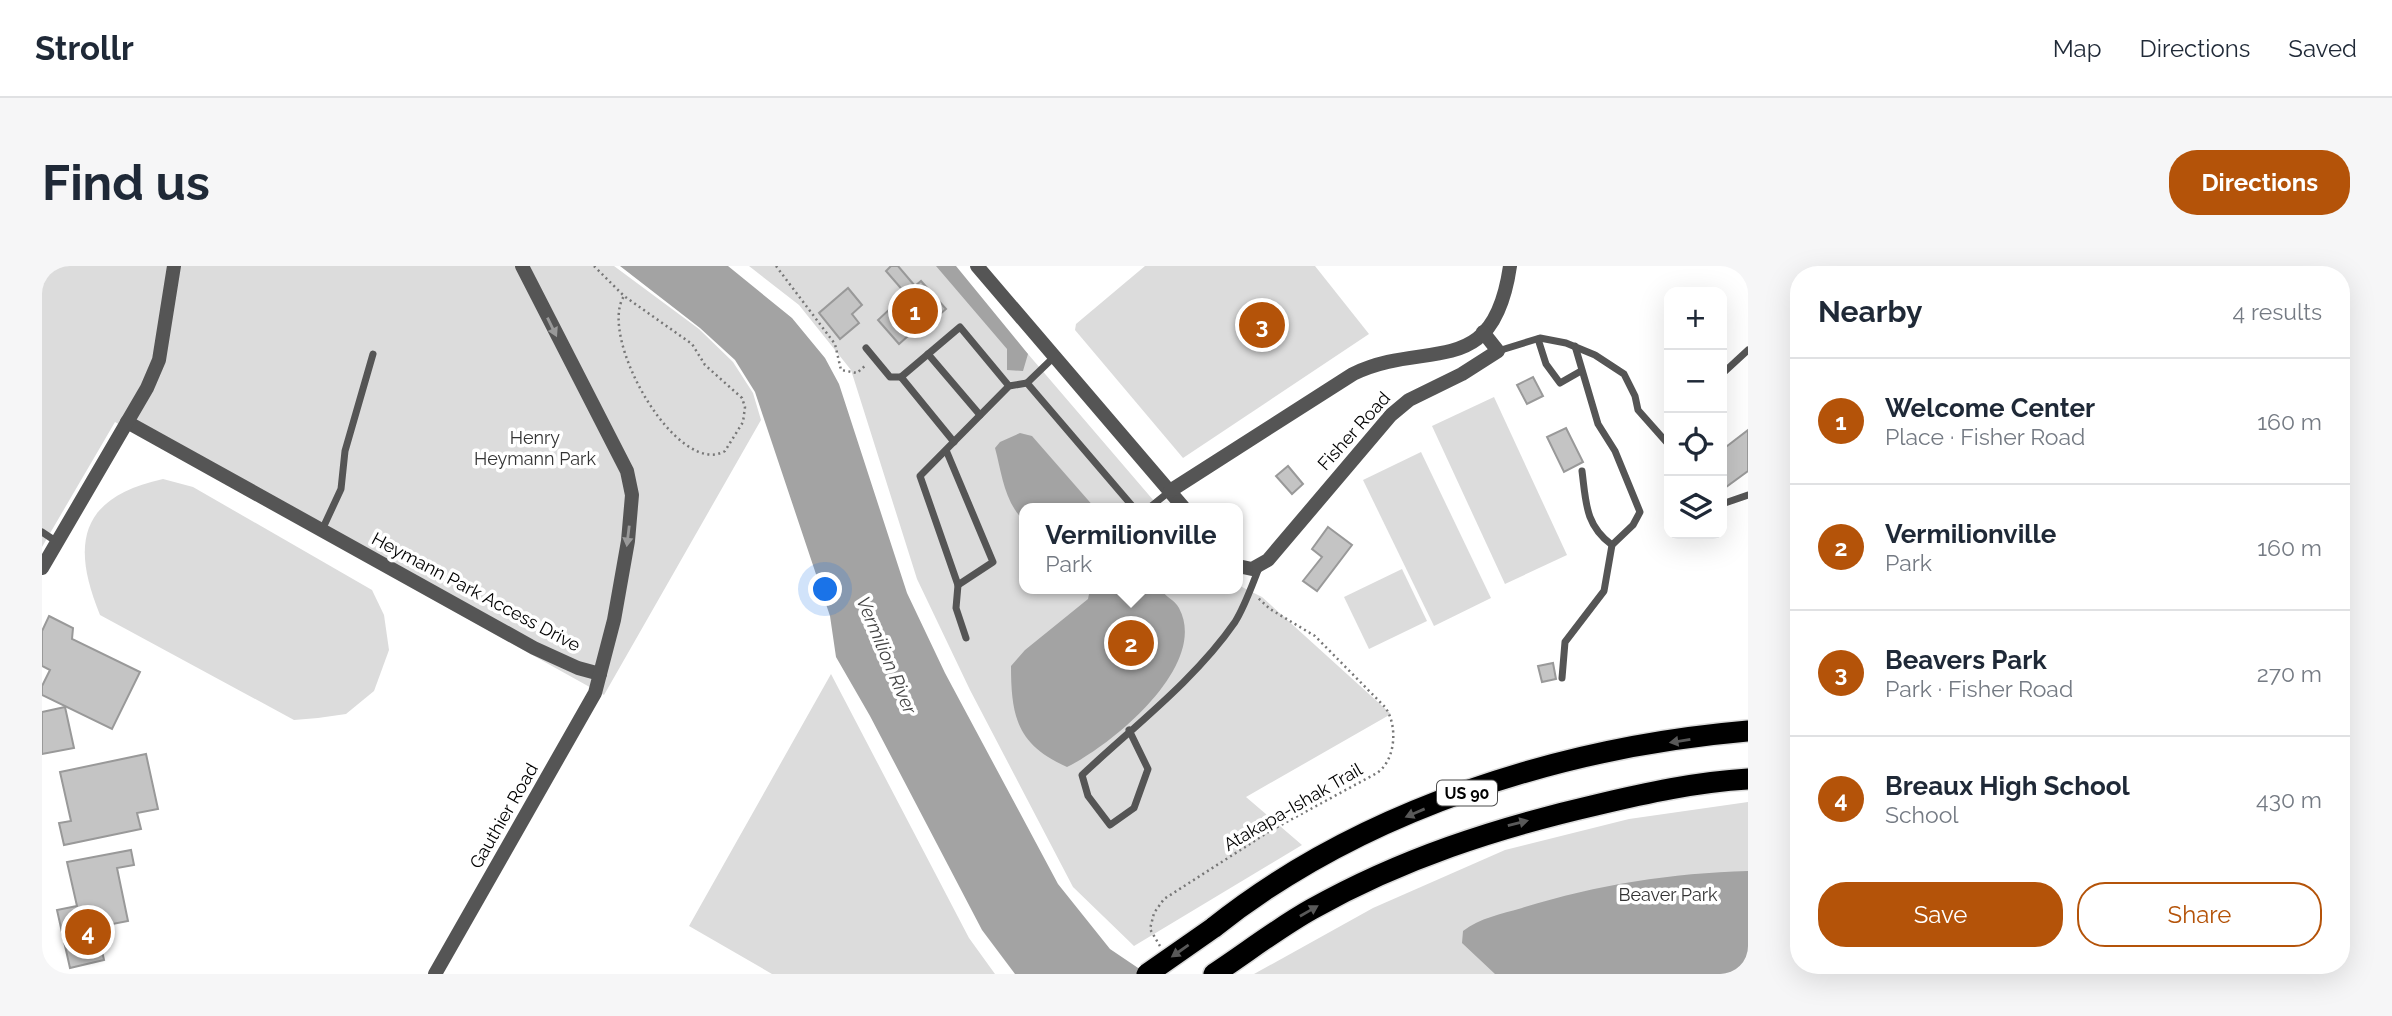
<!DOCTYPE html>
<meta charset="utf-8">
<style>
body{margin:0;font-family:Raleway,sans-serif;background:#f6f6f7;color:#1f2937}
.controls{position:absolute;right:21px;top:21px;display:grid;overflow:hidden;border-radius:14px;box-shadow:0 7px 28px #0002}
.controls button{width:63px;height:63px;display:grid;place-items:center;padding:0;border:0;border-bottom:2px solid #e0e1e3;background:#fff;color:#1f2937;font:35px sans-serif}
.you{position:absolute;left:784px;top:324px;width:24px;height:24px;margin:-18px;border:5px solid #fff;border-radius:50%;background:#1a73e8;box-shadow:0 0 0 10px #1a73e833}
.badge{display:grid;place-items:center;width:46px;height:46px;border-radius:50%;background:#b45309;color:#fff;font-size:23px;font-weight:700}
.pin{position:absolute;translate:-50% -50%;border:4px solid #fff;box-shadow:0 2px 7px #0006}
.popup{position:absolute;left:977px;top:237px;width:224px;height:91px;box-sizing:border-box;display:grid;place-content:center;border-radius:14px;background:#fff;filter:drop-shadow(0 2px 5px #0005);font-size:23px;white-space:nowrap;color:#747a83}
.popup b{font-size:26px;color:#1f2937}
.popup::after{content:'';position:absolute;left:50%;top:100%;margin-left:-14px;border:14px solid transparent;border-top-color:#fff}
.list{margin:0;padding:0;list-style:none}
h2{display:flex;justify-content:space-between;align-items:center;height:91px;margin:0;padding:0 28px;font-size:30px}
h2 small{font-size:23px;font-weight:400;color:#747a83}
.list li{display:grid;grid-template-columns:46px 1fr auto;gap:21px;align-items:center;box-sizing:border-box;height:126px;padding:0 28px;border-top:2px solid #e0e1e3}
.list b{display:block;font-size:26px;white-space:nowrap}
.list p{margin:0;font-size:23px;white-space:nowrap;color:#747a83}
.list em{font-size:23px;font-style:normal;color:#747a83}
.actions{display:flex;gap:14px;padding:21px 28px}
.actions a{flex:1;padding:16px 0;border:2px solid #b45309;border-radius:28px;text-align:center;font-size:24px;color:#b45309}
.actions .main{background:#b45309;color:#fff}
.icon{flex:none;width:38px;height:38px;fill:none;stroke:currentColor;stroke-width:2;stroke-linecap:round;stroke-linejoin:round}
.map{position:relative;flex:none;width:1706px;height:708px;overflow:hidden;border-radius:28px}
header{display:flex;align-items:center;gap:42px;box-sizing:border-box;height:98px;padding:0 35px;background:#fff;border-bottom:2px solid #e0e1e3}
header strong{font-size:33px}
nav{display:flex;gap:38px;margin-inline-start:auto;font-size:24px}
.intro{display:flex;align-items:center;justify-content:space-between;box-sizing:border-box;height:168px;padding:0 42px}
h1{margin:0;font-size:49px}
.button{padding:18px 32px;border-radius:28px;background:#b45309;color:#fff;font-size:24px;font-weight:700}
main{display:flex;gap:42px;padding:0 42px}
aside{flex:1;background:#fff;border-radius:28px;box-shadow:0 7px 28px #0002}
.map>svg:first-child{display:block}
.green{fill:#dcdcdc}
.water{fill:#a3a3a3}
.building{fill:#c4c4c4;stroke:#999;stroke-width:2}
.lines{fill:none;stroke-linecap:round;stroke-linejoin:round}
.highway-casing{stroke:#dbdbdb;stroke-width:24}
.path{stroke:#777;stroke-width:2.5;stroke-dasharray:2 3.5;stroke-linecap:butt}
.lane{stroke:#555;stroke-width:7}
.street{stroke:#555;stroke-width:14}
.highway{stroke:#000;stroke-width:21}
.highway-bridge-casing{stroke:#dbdbdb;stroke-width:24;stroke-linecap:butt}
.highway-bridge{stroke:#000;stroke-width:21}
.oneway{fill:#999}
.oneway2{fill:#595959}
.labels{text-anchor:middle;stroke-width:7;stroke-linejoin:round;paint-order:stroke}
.shield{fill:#fff;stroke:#4c4c4c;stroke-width:2}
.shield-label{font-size:16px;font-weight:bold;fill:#000}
.street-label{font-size:18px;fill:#000;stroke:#fff}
.park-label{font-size:18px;fill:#333;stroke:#fff}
.water-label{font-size:19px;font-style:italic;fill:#444;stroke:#fff}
</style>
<header>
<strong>Strollr</strong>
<nav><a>Map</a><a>Directions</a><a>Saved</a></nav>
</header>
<div class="intro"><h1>Find us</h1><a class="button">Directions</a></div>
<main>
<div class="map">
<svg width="1706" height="708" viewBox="0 0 1706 708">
<rect width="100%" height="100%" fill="#fff"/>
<g class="green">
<path d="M 0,0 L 572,0 L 657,63 L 691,96 L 711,127 L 719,154 L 562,429 L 73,156 L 0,281 Z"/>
<path d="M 707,0 L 901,0 L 916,25 L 986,88 L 1118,242 L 982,242 L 982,323 L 1196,323 L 1196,319 L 1220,331 L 1349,448 L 1204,531 L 1260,579 L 1092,680 L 1031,621 L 928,424 L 875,313 L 809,104 L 757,39 Z"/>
<path d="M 1103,0 L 1273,0 L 1327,68 L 1141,192 L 1033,64 L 1034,58 Z"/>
<path d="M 1452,131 L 1525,289 L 1463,318 L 1390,160 Z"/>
<path d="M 1379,186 L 1449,332 L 1392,360 L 1321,214 Z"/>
<path d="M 121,213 L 151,221 L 330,324 L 342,349 L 347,384 L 332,425 L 304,448 L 276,452 L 252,454 L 58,349 C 28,276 39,231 121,213 Z"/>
<path d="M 1360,303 L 1385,355 L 1327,383 L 1302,331 Z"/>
<path d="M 789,408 L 927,672 L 953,708 L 730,708 L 647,660 Z"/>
<path d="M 1706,536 L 1706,708 L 1212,708 L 1331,642 L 1463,584 L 1587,553 Z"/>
</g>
<g class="water">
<path d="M 578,0 L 686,0 L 750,52 L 783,92 L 797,118 L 865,327 L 903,407 L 1016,618 L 1068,683 L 1105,708 L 973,708 L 940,664 L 828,450 L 794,391 L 788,350 L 713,126 L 693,94 L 658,62 Z"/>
<path d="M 894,0 L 914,0 L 986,88 L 981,105 L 965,104 L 965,83 Z"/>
<path d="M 978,167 L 990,170 L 1053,242 L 982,242 L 982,255 C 962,235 960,208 953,182 L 958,176 Z"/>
<path d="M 1048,323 L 1119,323 C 1123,331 1133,334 1137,342 C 1168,400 1068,480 1025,501 C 976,479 969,452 969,400 L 983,384 L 1046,333 Z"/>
<path d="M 1706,605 L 1706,708 L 1453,708 L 1420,677 L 1421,665 C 1438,652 1459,648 1480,642 C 1553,619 1630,607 1706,605 Z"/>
</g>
<g class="building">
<path d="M 849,0 L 856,0 L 873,20 L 879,15 L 904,43 L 889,56 L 885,53 L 857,78 L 836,54 L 864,28 L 844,5 Z"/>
<path d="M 806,22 L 820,39 L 810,48 L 817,57 L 798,73 L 777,47 Z"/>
<path d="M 1491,111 L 1501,130 L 1485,138 L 1475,119 Z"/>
<path d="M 1524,162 L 1541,196 L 1522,206 L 1505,171 Z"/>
<path d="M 1706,164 L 1706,205 L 1680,224 L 1680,184 Z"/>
<path d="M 1246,200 L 1261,218 L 1250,228 L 1234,210 Z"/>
<path d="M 1286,261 L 1310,279 L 1275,325 L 1261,315 L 1280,291 L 1270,283 Z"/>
<path d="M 7,350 L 31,362 L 30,373 L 98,406 L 70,463 L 0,429 L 0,420 L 8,404 L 0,400 L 0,365 Z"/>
<path d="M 1511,397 L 1514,413 L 1500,416 L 1496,400 Z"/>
<path d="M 23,441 L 32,482 L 0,488 L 0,446 Z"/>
<path d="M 104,488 L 116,543 L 95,547 L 99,563 L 22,579 L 17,557 L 29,555 L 18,506 Z"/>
<path d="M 89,584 L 92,599 L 75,602 L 86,655 L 55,661 L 62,694 L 28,702 L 15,644 L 35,640 L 25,596 Z"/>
</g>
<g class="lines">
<defs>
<g id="highway">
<path d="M 1171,662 C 1319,544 1519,481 1706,465"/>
<path d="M 1172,708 C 1204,687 1236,662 1270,643 C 1359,593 1454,562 1554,539 C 1604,527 1655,516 1706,513"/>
</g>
</defs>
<use href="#highway" class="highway-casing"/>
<g class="path">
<path d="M 552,0 L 582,30 L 650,78 L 663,99 L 700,132 L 703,141 L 701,156 L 683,185 C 636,213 555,72 582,30"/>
<path d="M 734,0 L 793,78 L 799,104 L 815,107 L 824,99"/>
<path d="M 1118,680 L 1108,663 L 1112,647 L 1122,633 L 1228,565 L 1335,507 C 1354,494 1356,459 1343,441 L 1273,370 L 1228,343 L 1215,331"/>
</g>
<g class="lane">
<path d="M 1496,73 L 1504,98 L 1518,117 L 1539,105"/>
<path d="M 824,82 L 848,111 L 859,111"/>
<path d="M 1456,85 L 1498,72 L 1524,77 L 1553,89 L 1582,108 L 1593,130 L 1596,144 L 1627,179"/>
<path d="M 886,88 L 938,149"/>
<path d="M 1680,108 L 1706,84"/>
<path d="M 985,117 L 1092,242"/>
<path d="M 1680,154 L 1680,157"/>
<path d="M 912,176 L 859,111 L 918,61 L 967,120"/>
<path d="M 904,184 L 951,296 L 916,319 L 878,210 L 967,120 L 985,117 L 1012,91"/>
<path d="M 1540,205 C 1544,236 1543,259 1570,279"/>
<path d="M 1680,238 L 1706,229"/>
<path d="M 1107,242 L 1128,225"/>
<path d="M 280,264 L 299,223 L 303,185 L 331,88"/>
<path d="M 0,266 L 15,276"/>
<path d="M 916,319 L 914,342 L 924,372"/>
<path d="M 1520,412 L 1523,376 L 1562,325 L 1570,279 L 1591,259 L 1598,246 L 1573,185 L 1556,158 L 1533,80"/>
<path d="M 1087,464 L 1106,503 L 1092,542 L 1068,559 L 1046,530 L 1040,509 C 1091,461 1153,414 1193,356 C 1203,340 1210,319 1217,302"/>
</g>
<g class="street">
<path d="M 935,0 L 1142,242"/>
<path d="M 85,156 L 492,382 L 536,402 L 558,408"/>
<path d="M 1128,225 L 1311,108 C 1385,72 1451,117 1468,0"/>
<path d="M 1196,300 L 1210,303 L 1226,294 L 1349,149 L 1367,134 L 1420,108 L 1456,85 L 1441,66"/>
<path d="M 0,302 L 105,122 L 117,94 L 132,0"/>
<path d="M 393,708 L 553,427 L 572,354 L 586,275 L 590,229 L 585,205 L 480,0"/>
</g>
<use href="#highway" class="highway"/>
<defs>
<path id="highway-bridge" d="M 1105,708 L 1171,662"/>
</defs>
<use href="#highway-bridge" class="highway-bridge-casing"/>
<use href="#highway-bridge" class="highway-bridge"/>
</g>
<defs><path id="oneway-solid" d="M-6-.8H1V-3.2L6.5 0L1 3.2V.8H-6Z" transform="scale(1.75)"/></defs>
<g class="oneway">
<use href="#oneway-solid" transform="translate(510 61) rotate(64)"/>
<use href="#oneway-solid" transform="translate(586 270) rotate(97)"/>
</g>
<g class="oneway2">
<use href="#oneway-solid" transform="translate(1638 475) rotate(171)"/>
<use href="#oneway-solid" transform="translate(1373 547) rotate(157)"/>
<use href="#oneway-solid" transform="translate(1476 557) rotate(-14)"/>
<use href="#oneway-solid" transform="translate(1267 645) rotate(-30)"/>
<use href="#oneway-solid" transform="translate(1138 685) rotate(145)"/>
</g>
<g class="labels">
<rect class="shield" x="1395" y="514.5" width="60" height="25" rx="5"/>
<g class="shield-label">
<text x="1425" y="533">US 90</text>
</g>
<g class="street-label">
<text transform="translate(1312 165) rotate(-48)" y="6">Fisher Road</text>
<text transform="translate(434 326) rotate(28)" y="6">Heymann Park Access Drive</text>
<text transform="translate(1251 541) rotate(-30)" y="6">Atakapa-Ishak Trail</text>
<text transform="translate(462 550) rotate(-60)" y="6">Gauthier Road</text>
</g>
<g class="park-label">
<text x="493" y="178">Henry<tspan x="493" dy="21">Heymann Park</tspan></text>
<text x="1626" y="635">Beaver Park</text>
</g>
<g class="water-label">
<text transform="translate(845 389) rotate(67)" y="7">Vermilion River</text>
</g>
</g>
</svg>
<div class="controls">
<button>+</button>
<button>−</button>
<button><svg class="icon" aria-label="locate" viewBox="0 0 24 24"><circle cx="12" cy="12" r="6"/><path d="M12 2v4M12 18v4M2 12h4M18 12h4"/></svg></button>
<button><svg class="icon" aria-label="layers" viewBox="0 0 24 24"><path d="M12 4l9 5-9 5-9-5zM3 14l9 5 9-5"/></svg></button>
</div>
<div class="you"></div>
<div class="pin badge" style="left:873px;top:45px">1</div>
<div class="pin badge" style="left:1089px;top:377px">2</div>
<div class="popup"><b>Vermilionville</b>Park</div>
<div class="pin badge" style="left:1220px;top:59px">3</div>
<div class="pin badge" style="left:46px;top:666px">4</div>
</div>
<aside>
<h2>Nearby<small>4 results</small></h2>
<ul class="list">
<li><span class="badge">1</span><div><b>Welcome Center</b><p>Place · Fisher Road</p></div><em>160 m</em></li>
<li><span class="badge">2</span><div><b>Vermilionville</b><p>Park</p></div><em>160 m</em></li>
<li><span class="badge">3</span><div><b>Beavers Park</b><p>Park · Fisher Road</p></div><em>270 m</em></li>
<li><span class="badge">4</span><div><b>Breaux High School</b><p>School</p></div><em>430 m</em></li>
</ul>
<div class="actions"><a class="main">Save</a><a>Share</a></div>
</aside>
</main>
